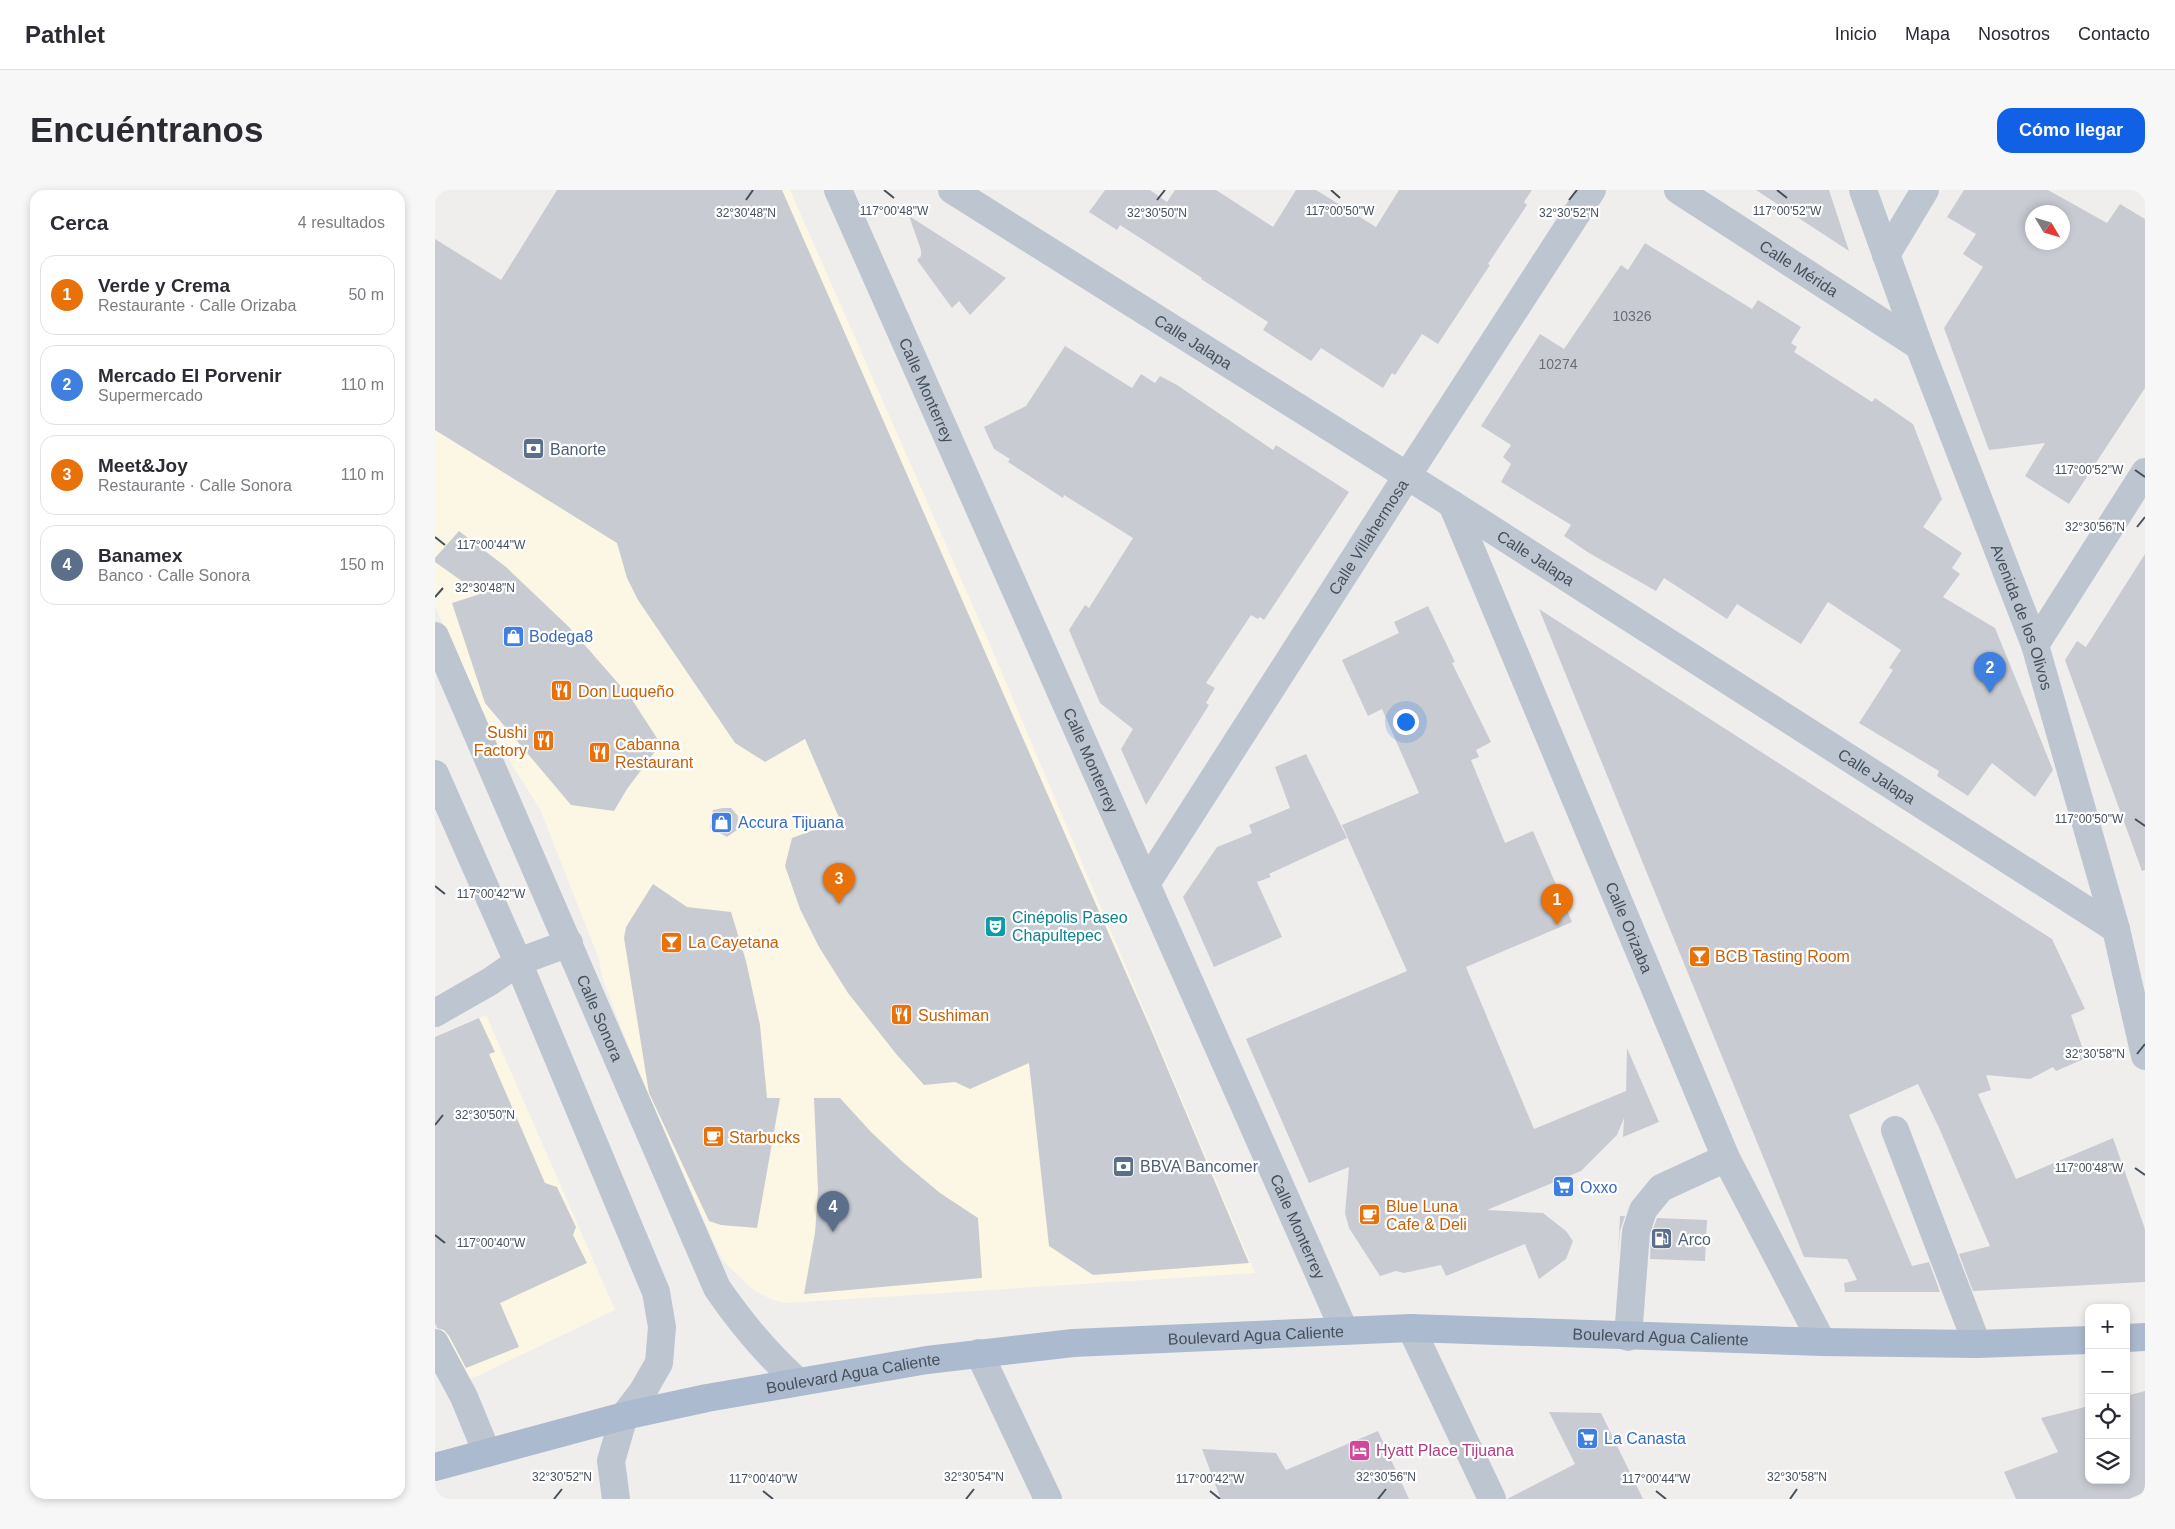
<!DOCTYPE html>
<html lang="es">
<meta charset="utf-8">
<style>
body{margin:0;font-family:Arial,sans-serif;background:#f7f7f7;color:#2b2b33}
.controls{position:absolute;right:15px;bottom:15px;display:grid;overflow:hidden;border-radius:10px;box-shadow:0 2px 8px #0003}
.controls button{width:45px;height:45px;display:grid;place-items:center;padding:0;border:0;border-bottom:1px solid #e1e1e2;background:#fff;color:#2b2b33;font:25px sans-serif}
.compass{position:absolute;left:1590px;top:15px;width:45px;height:45px;border-radius:50%;background:#fff;box-shadow:0 2px 8px #0003;rotate:128deg}
.you{position:absolute;left:970px;top:531px;width:18px;height:18px;margin:-12px;border:4px solid #fff;border-radius:50%;background:#1a73e8;box-shadow:0 0 0 8px #1a73e833}
.badge{display:grid;place-items:center;width:32px;height:32px;border-radius:50%;background:#1161e6;color:#fff;font-size:16px;font-weight:700}
.pin{position:absolute;translate:-50% -41px;filter:drop-shadow(0 1px 2px #0008)}
.pin::after{content:'';position:absolute;top:26px;width:18px;height:15px;background:inherit;clip-path:polygon(0 0,100% 0,50% 100%)}
.list{margin:0;padding:0;list-style:none}
h2{display:flex;justify-content:space-between;align-items:center;height:65px;margin:0;padding:0 20px;font-size:21px}
h2 small{font-size:16px;font-weight:400;color:#7c7c81}
.list li{display:grid;grid-template-columns:32px 1fr auto;gap:15px;align-items:center;box-sizing:border-box;height:80px;margin:0 10px 10px;padding:0 10px;border:1px solid #e1e1e2;border-radius:15px}
.list b{display:block;font-size:19px;white-space:nowrap}
.list p{margin:0;font-size:16px;white-space:nowrap;color:#7c7c81}
.list em{font-size:16px;font-style:normal;color:#7c7c81}
.icon{flex:none;width:28px;height:28px;fill:none;stroke:currentColor;stroke-width:2;stroke-linecap:round;stroke-linejoin:round}
.map{position:relative;flex:none;width:1710px;height:1309px;overflow:hidden;border-radius:15px}
header{display:flex;align-items:center;gap:30px;box-sizing:border-box;height:70px;padding:0 25px;background:#fff;border-bottom:1px solid #e1e1e2}
header strong{font-size:24px}
nav{display:flex;gap:28px;margin-inline-start:auto;font-size:18px}
.intro{display:flex;align-items:center;justify-content:space-between;box-sizing:border-box;height:120px;padding:0 30px}
h1{margin:0;font-size:35px}
.button{padding:12px 22px;border-radius:15px;background:#1161e6;color:#fff;font-size:18px;font-weight:700}
main{display:flex;gap:30px;padding:0 30px}
aside{flex:1;background:#fff;border-radius:15px;box-shadow:0 2px 8px #0003}
.map>svg:first-child{display:block}
.commercial{fill:#fcf7e4}
.building{fill:#c9cbd3;fill-rule:evenodd}
.lines{fill:none;stroke-linecap:round;stroke-linejoin:round}
.minor{stroke:#bdc6d0;stroke-width:28}
.major{stroke:#abbace;stroke-width:28}
.ticks{fill:none;stroke:#454f5b;stroke-width:2}
.labels{text-anchor:middle;stroke-width:4.5;stroke-linejoin:round;paint-order:stroke}
.number-label{font-size:14px;fill:#666e79}
.street-label{font-size:16px;fill:#454f5b;stroke:#fff}
.service-label{font-size:16px;fill:#4e5e75;stroke:#fff;text-anchor:start}
.shop-label{font-size:16px;fill:#366cbe;stroke:#fff;text-anchor:start}
.food-label{font-size:16px;fill:#c56008;stroke:#fff;text-anchor:start}
.culture-label{font-size:16px;fill:#0d838f;stroke:#fff;text-anchor:start}
.hotel-label{font-size:16px;fill:#b23c85;stroke:#fff;text-anchor:start}
.ticks-label{font-size:12px;text-anchor:middle;fill:#454f5b;stroke:#fff;stroke-width:4.5;stroke-linejoin:round;paint-order:stroke}
</style>
<header>
<strong>Pathlet</strong>
<nav><a>Inicio</a><a>Mapa</a><a>Nosotros</a><a>Contacto</a></nav>
</header>
<div class="intro"><h1>Encuéntranos</h1><a class="button">Cómo llegar</a></div>
<main>
<aside>
<h2>Cerca<small>4 resultados</small></h2>
<ul class="list">
<li><span class="badge" style="background:#e8710a">1</span><div><b>Verde y Crema</b><p>Restaurante · Calle Orizaba</p></div><em>50 m</em></li>
<li><span class="badge" style="background:#3f7fe0">2</span><div><b>Mercado El Porvenir</b><p>Supermercado</p></div><em>110 m</em></li>
<li><span class="badge" style="background:#e8710a">3</span><div><b>Meet&amp;Joy</b><p>Restaurante · Calle Sonora</p></div><em>110 m</em></li>
<li><span class="badge" style="background:#5c6f8a">4</span><div><b>Banamex</b><p>Banco · Calle Sonora</p></div><em>150 m</em></li>
</ul>
</aside>
<div class="map">
<svg width="1710" height="1309" viewBox="0 0 1710 1309">
<rect width="100%" height="100%" fill="#f0eded"/>
<g class="commercial">
<path d="M 122,0 L 355,0 L 559,464 L 820,1083 L 352,1113 L 338,1110 L 320,1101 L 290,1073 L 281,1057 L 207,892 L 167,787 L 164,769 L 105,619 L 50,532 L 0,416 L 0,195 Z"/>
<path d="M 51,825 L 180,1120 L 32,1191 L 0,1124 L 0,848 Z"/>
</g>
<g class="building">
<path d="M 122,0 L 347,0 L 717,842 L 814,1073 L 658,1085 L 614,1056 L 594,873 L 535,899 L 520,892 L 489,895 L 462,865 L 413,803 L 384,757 L 365,719 L 350,676 L 357,648 L 405,630 L 370,549 L 330,572 L 300,553 L 203,410 L 192,388 L 182,353 L 0,240 L 0,49 L 66,90 Z"/>
<path d="M 670,0 L 715,0 L 732,12 L 740,0 L 781,0 L 838,37 L 861,0 L 881,0 L 941,37 L 964,0 L 1097,0 L 1089,12 L 1092,15 L 1053,74 L 1055,75 L 1003,154 L 987,144 L 960,185 L 957,183 L 948,198 L 886,158 L 876,171 L 828,140 L 833,132 L 766,89 L 767,88 L 685,35 L 682,40 L 654,22 Z"/>
<path d="M 1321,0 L 1394,0 L 1414,61 Z"/>
<path d="M 1529,0 L 1613,0 L 1672,33 L 1685,14 L 1710,29 L 1710,198 L 1634,314 L 1590,286 L 1610,253 L 1554,260 L 1509,138 L 1548,77 L 1528,64 L 1541,44 L 1512,27 ZM 1598,22 L 1628,22 L 1628,52 L 1598,52 Z"/>
<path d="M 474,26 L 571,88 L 535,125 L 524,111 L 517,118 L 482,70 L 486,66 L 486,60 Z"/>
<path d="M 1210,53 L 1317,119 L 1323,110 L 1366,137 L 1356,153 L 1362,157 L 1359,162 L 1437,212 L 1440,208 L 1478,234 L 1507,309 L 1488,337 L 1527,363 L 1517,378 L 1525,384 L 1508,407 L 1560,438 L 1618,580 L 1600,607 L 1557,573 L 1533,606 L 1502,586 L 1504,581 L 1424,533 L 1458,480 L 1454,478 L 1466,460 L 1393,412 L 1366,454 L 1302,414 L 1292,429 L 1229,388 L 1221,401 L 1154,363 L 1129,346 L 1136,335 L 1066,292 L 1076,274 L 1068,267 L 1076,255 L 1046,236 L 1105,144 L 1129,159 L 1186,75 L 1193,80 Z"/>
<path d="M 630,156 L 697,198 L 706,184 L 720,193 L 725,186 L 742,195 L 838,260 L 841,255 L 914,302 L 829,430 L 825,427 L 823,429 L 816,425 L 771,493 L 780,498 L 771,513 L 774,515 L 711,615 L 686,559 L 698,539 L 665,513 L 634,440 L 650,415 L 654,418 L 698,348 L 629,305 L 628,308 L 573,272 L 575,269 L 559,259 L 549,237 L 591,216 Z"/>
<path d="M 24,341 L 71,377 L 134,437 L 196,508 L 227,556 L 219,563 L 192,599 L 179,621 L 136,615 L 50,513 L 17,413 L 45,404 L 0,372 L 0,368 Z"/>
<path d="M 1710,364 L 1710,680 L 1707,681 L 1630,470 L 1642,451 L 1651,457 Z"/>
<path d="M 993,416 L 1020,472 L 1017,473 L 1056,552 L 1041,560 L 1044,567 L 1036,570 L 1070,653 L 1098,641 L 1137,732 L 1031,777 L 1099,939 L 1191,901 L 1192,858 L 1224,932 L 1188,947 L 1189,928 L 1182,945 L 1146,981 L 1052,1020 L 1108,1023 L 1131,1041 L 1138,1051 L 1131,1069 L 1104,1089 L 1090,1054 L 1011,1086 L 1006,1075 L 969,1083 L 961,1081 L 945,1086 L 914,1038 L 910,1023 L 914,977 L 874,993 L 811,849 L 972,781 L 907,635 L 984,603 L 947,519 L 933,526 L 907,470 L 964,443 L 959,432 Z"/>
<path d="M 1104,419 L 1617,749 L 1650,819 L 1636,825 L 1651,868 L 1621,881 L 1618,877 L 1595,889 L 1551,885 L 1556,900 L 1543,904 L 1581,989 L 1678,948 L 1710,1039 L 1710,1092 L 1538,1101 L 1524,1064 L 1555,1056 L 1505,940 L 1483,894 L 1414,925 L 1477,1076 L 1494,1072 L 1505,1102 L 1410,1102 L 1409,1093 L 1422,1090 L 1412,1069 L 1369,1067 Z"/>
<path d="M 871,564 L 912,648 L 834,684 L 836,687 L 822,692 L 847,747 L 779,777 L 748,707 L 782,657 L 817,643 L 814,635 L 855,618 L 840,577 Z"/>
<path d="M 288,618 L 296,618 L 303,626 L 302,640 L 292,647 L 275,638 L 278,620 Z"/>
<path d="M 218,694 L 252,717 L 296,722 L 311,771 L 325,835 L 332,908 L 345,908 L 322,1038 L 286,1035 L 274,1031 L 214,903 L 189,748 L 191,737 Z"/>
<path d="M 44,828 L 60,862 L 54,864 L 110,993 L 122,997 L 141,1037 L 138,1045 L 152,1073 L 65,1113 L 84,1157 L 31,1178 L 14,1146 L 9,1140 L 2,1138 L 0,1133 L 0,847 Z"/>
<path d="M 379,908 L 405,908 L 436,942 L 469,973 L 505,1003 L 543,1028 L 547,1088 L 369,1104 L 380,1043 L 383,1001 Z"/>
<path d="M 1185,1026 L 1190,1026 L 1185,1041 L 1183,1067 Z"/>
<path d="M 1222,1028 L 1272,1030 L 1270,1071 L 1215,1069 L 1216,1045 Z"/>
<path d="M 1710,1201 L 1710,1302 L 1694,1309 L 1581,1309 L 1569,1282 L 1623,1262 L 1606,1228 L 1654,1216 L 1654,1290 L 1691,1290 L 1691,1206 Z"/>
<path d="M 1114,1222 L 1166,1223 L 1208,1309 L 1072,1309 L 1140,1274 Z"/>
<path d="M 943,1241 L 974,1309 L 782,1309 L 785,1307 L 767,1259 L 841,1263 L 851,1280 Z"/>
</g>
<g class="lines">
<g class="minor">
<path id="s1" d="M 403,0 L 909,1140"/>
<path id="s2" d="M 517,0 L 1017,314 L 1681,739"/>
<path id="s3" d="M 1243,0 L 1484,156"/>
<path id="s4" d="M 1428,0 L 1484,156 L 1600,455 L 1681,739 L 1710,866"/>
<path d="M 1451,65 L 1490,0"/>
<path id="s5" d="M 1017,314 L 1291,968 L 1387,1152"/>
<path id="s6" d="M 0,446 L 282,1098 C 306,1133 331,1163 362,1191"/>
<path d="M 1600,455 L 1710,282"/>
<path d="M 0,584 L 83,772 L 221,1102 L 227,1137 L 224,1173 L 208,1201 L 189,1226 L 176,1271 L 181,1309"/>
<path id="s7" d="M 711,694 L 972,286 L 1157,0"/>
<path d="M 0,823 L 56,791 L 83,772 L 134,753"/>
<path d="M 1460,940 L 1542,1154"/>
<path d="M 976,1138 L 1057,1309"/>
<path d="M 1193,1147 L 1201,1042 L 1208,1020 L 1226,998 L 1291,968"/>
<path d="M 0,1153 L 29,1207 L 52,1263"/>
<path d="M 544,1163 L 613,1309"/>
</g>
<g class="major">
<path d="M 1691,1148 L 1710,1147"/>
<path id="s8" d="M 0,1277 L 189,1226 L 272,1208 L 492,1170 L 638,1153 L 976,1138 L 1387,1152 L 1542,1154 L 1654,1150"/>
</g>
</g>
<path class="ticks" d="M 449,0 L 459,8M 896,0 L 905,8M 1342,0 L 1352,8M 311,10 L 318,0M 722,10 L 730,0M 1134,10 L 1142,0M 1700,280 L 1710,287M 1702,337 L 1710,327M 0,347 L 10,355M 0,407 L 8,398M 1700,629 L 1710,636M 0,696 L 10,704M 1702,864 L 1710,854M 0,935 L 8,925M 1700,978 L 1710,985M 0,1045 L 10,1053M 328,1301 L 338,1309M 775,1301 L 785,1309M 1221,1301 L 1231,1309M 119,1309 L 127,1299M 531,1309 L 539,1299M 943,1309 L 951,1299M 1355,1309 L 1362,1299"/>
<defs>
<symbol id="bank-square" viewBox="-11 -11 22 22"><rect x="-9" y="-9" width="18" height="18" rx="4" fill="#5c6f8a" stroke="#fff"/><path d="M-6-4H6V4H-6ZM0-2.3a2.3 2.3 0 1 0 0 4.6a2.3 2.3 0 1 0 0-4.6Z" fill="#fff"/></symbol>
<symbol id="shop-square" viewBox="-11 -11 22 22"><rect x="-9" y="-9" width="18" height="18" rx="4" fill="#3f7fe0" stroke="#fff"/><path d="M-5-2.5h2.3a2.7 3.5 0 0 1 5.4 0H5L5.5 6h-11ZM-1.5-2.5h3a1.5 2.3 0 0 0-3 0Z" fill="#fff"/></symbol>
<symbol id="restaurant-square" viewBox="-11 -11 22 22"><rect x="-9" y="-9" width="18" height="18" rx="4" fill="#e8710a" stroke="#fff"/><path d="M-5-6h1v4h1v-4h1v4h1v-4h1v5L-1.5 .5V6h-2V.5L-5-1ZM5-6V6H3V1.5H1.5Q1.5-4 5-6Z" fill="#fff"/></symbol>
<symbol id="theatre-square" viewBox="-11 -11 22 22"><rect x="-9" y="-9" width="18" height="18" rx="4" fill="#0f9aa8" stroke="#fff"/><path d="M-5-5.5Q0-4 5-5.5V0Q5 5 0 6Q-5 5-5 0ZM-3.3-2.5H-1v1.5H-3.3ZM1-2.5H3.3v1.5H1ZM-2.8 1Q0 5.5 2.8 1Z" fill="#fff"/></symbol>
<symbol id="bar-square" viewBox="-11 -11 22 22"><rect x="-9" y="-9" width="18" height="18" rx="4" fill="#e8710a" stroke="#fff"/><path d="M-6-5H6L.8 .8V4.5H3.5V6h-7V4.5H-.8V.8Z" fill="#fff"/></symbol>
<symbol id="cafe-square" viewBox="-11 -11 22 22"><rect x="-9" y="-9" width="18" height="18" rx="4" fill="#e8710a" stroke="#fff"/><path d="M-5.5-4.5H6V0H3Q3 3.5 0 3.5H-2.5Q-5.5 3.5-5.5 0ZM3-3.2v2h1.7v-2ZM-6 4.5H4V6H-6Z" fill="#fff"/></symbol>
<symbol id="supermarket-square" viewBox="-11 -11 22 22"><rect x="-9" y="-9" width="18" height="18" rx="4" fill="#3f7fe0" stroke="#fff"/><path d="M-6-5.5h2.5l.6 2H6L4.5 2H-2.5L-4.4-4H-6ZM-1.5 3.2a1.3 1.3 0 1 0 .1 0ZM3 3.2a1.3 1.3 0 1 0 .1 0Z" fill="#fff"/></symbol>
<symbol id="fuel-square" viewBox="-11 -11 22 22"><rect x="-9" y="-9" width="18" height="18" rx="4" fill="#5c6f8a" stroke="#fff"/><path d="M-5.5-6h7V0h2V4h1.3V-2.5L3-4.5l.8-.8L6-3V5H2.5V1h-1V6h-7ZM-4.2-4.7v3.2H.2V-4.7Z" fill="#fff"/></symbol>
<symbol id="hotel-square" viewBox="-11 -11 22 22"><rect x="-9" y="-9" width="18" height="18" rx="4" fill="#d1479c" stroke="#fff"/><path d="M-6-4.5h1.5V1H6V5H4.5V3h-9V5H-6ZM-4 0a1.8 1.8 0 1 1 3.6 0ZM.5 0V-2.5h3Q6-2.5 6 0Z" fill="#fff"/></symbol>
</defs>
<g fill-rule="evenodd">
<use href="#bank-square" x="86" y="246" width="25" height="25"/>
<use href="#shop-square" x="66" y="434" width="25" height="25"/>
<use href="#restaurant-square" x="114" y="488" width="25" height="25"/>
<use href="#restaurant-square" x="96" y="538" width="25" height="25"/>
<use href="#restaurant-square" x="152" y="550" width="25" height="25"/>
<use href="#shop-square" x="274" y="620" width="25" height="25"/>
<use href="#theatre-square" x="548" y="724" width="25" height="25"/>
<use href="#bar-square" x="224" y="740" width="25" height="25"/>
<use href="#bar-square" x="1252" y="754" width="25" height="25"/>
<use href="#restaurant-square" x="454" y="812" width="25" height="25"/>
<use href="#cafe-square" x="266" y="934" width="25" height="25"/>
<use href="#bank-square" x="676" y="964" width="25" height="25"/>
<use href="#supermarket-square" x="1116" y="984" width="25" height="25"/>
<use href="#cafe-square" x="922" y="1012" width="25" height="25"/>
<use href="#fuel-square" x="1214" y="1036" width="25" height="25"/>
<use href="#supermarket-square" x="1140" y="1236" width="25" height="25"/>
<use href="#hotel-square" x="912" y="1248" width="25" height="25"/>
</g>
<g class="labels">
<g class="number-label">
<text x="1197" y="131">10326</text>
<text x="1123" y="179">10274</text>
</g>
<g class="street-label">
<text dy="6" stroke="none"><textPath href="#s3" startOffset="144">Calle Mérida</textPath></text>
<text dy="6" stroke="none"><textPath href="#s2" startOffset="285">Calle Jalapa</textPath></text>
<text dy="6" stroke="none"><textPath href="#s1" startOffset="219">Calle Monterrey</textPath></text>
<text dy="6" stroke="none"><textPath href="#s7" startOffset="412">Calle Villahermosa</textPath></text>
<text dy="6" stroke="none"><textPath href="#s2" startOffset="690">Calle Jalapa</textPath></text>
<text dy="6" stroke="none"><textPath href="#s4" startOffset="456">Avenida de los Olivos</textPath></text>
<text dy="6" stroke="none"><textPath href="#s1" startOffset="624">Calle Monterrey</textPath></text>
<text dy="6" stroke="none"><textPath href="#s2" startOffset="1095">Calle Jalapa</textPath></text>
<text dy="6" stroke="none"><textPath href="#s5" startOffset="459">Calle Orizaba</textPath></text>
<text dy="6" stroke="none"><textPath href="#s6" startOffset="416">Calle Sonora</textPath></text>
<text dy="6" stroke="none"><textPath href="#s1" startOffset="1134">Calle Monterrey</textPath></text>
<text dy="6" stroke="none"><textPath href="#s8" startOffset="834">Boulevard Agua Caliente</textPath></text>
<text dy="6" stroke="none"><textPath href="#s8" startOffset="1239">Boulevard Agua Caliente</textPath></text>
<text dy="6" stroke="none"><textPath href="#s8" startOffset="429">Boulevard Agua Caliente</textPath></text>
</g>
<g class="service-label">
<text x="115" y="265">Banorte</text>
<text x="705" y="982">BBVA Bancomer</text>
<text x="1243" y="1055">Arco</text>
</g>
<g class="shop-label">
<text x="94" y="452">Bodega8</text>
<text x="303" y="638">Accura Tijuana</text>
<text x="1145" y="1003">Oxxo</text>
<text x="1169" y="1254">La Canasta</text>
</g>
<g class="food-label">
<text x="143" y="507">Don Luqueño</text>
<text x="92" y="548" text-anchor="end">Sushi<tspan x="92" dy="18">Factory</tspan></text>
<text x="180" y="560">Cabanna<tspan x="180" dy="18">Restaurant</tspan></text>
<text x="253" y="758">La Cayetana</text>
<text x="1280" y="772">BCB Tasting Room</text>
<text x="483" y="831">Sushiman</text>
<text x="294" y="953">Starbucks</text>
<text x="951" y="1022">Blue Luna<tspan x="951" dy="18">Cafe &amp; Deli</tspan></text>
</g>
<g class="culture-label">
<text x="577" y="733">Cinépolis Paseo<tspan x="577" dy="18">Chapultepec</tspan></text>
</g>
<g class="hotel-label">
<text x="941" y="1266">Hyatt Place Tijuana</text>
</g>
</g>
<g class="ticks-label">
<text x="459" y="25">117°00'48"W</text>
<text x="905" y="25">117°00'50"W</text>
<text x="1352" y="25">117°00'52"W</text>
<text x="311" y="27">32°30'48"N</text>
<text x="722" y="27">32°30'50"N</text>
<text x="1134" y="27">32°30'52"N</text>
<text x="1654" y="284">117°00'52"W</text>
<text x="1660" y="341">32°30'56"N</text>
<text x="56" y="359">117°00'44"W</text>
<text x="50" y="402">32°30'48"N</text>
<text x="1654" y="633">117°00'50"W</text>
<text x="56" y="708">117°00'42"W</text>
<text x="1660" y="868">32°30'58"N</text>
<text x="50" y="929">32°30'50"N</text>
<text x="1654" y="982">117°00'48"W</text>
<text x="56" y="1057">117°00'40"W</text>
<text x="127" y="1291">32°30'52"N</text>
<text x="539" y="1291">32°30'54"N</text>
<text x="951" y="1291">32°30'56"N</text>
<text x="1362" y="1291">32°30'58"N</text>
<text x="328" y="1293">117°00'40"W</text>
<text x="775" y="1293">117°00'42"W</text>
<text x="1221" y="1293">117°00'44"W</text>
</g>
</svg>
<div class="controls">
<button>+</button>
<button>−</button>
<button><svg class="icon" aria-label="locate" viewBox="0 0 24 24"><circle cx="12" cy="12" r="6"/><path d="M12 2v4M12 18v4M2 12h4M18 12h4"/></svg></button>
<button><svg class="icon" aria-label="layers" viewBox="0 0 24 24"><path d="M12 4l9 5-9 5-9-5zM3 14l9 5 9-5"/></svg></button>
</div>
<svg class="compass" viewBox="-18 -18 36 36"><path d="M0-13l5 13h-10z" fill="#e53935"/><path d="M0 13l5-13h-10z" fill="#7c7c81"/></svg>
<div class="you"></div>
<div class="pin badge" style="left:1122px;top:735px;background:#e8710a">1</div>
<div class="pin badge" style="left:1555px;top:503px;background:#3f7fe0">2</div>
<div class="pin badge" style="left:404px;top:714px;background:#e8710a">3</div>
<div class="pin badge" style="left:398px;top:1042px;background:#5c6f8a">4</div>
</div>
</main>
